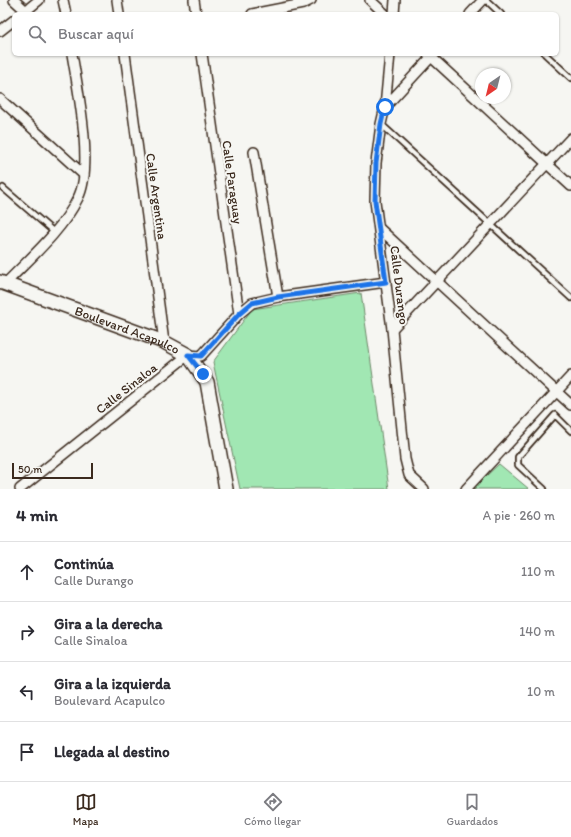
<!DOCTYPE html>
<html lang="es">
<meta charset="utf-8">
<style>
body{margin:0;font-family:Itim,sans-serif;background:#f2f2f3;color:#2b2b33}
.compass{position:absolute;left:475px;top:68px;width:36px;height:36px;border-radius:50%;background:#fff;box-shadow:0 1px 3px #0004;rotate:215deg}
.scale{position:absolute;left:12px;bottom:10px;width:81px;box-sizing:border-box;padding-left:4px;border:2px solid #3b2a1e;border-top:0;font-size:11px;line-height:14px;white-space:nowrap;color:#3b2a1e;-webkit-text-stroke:3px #f6f6f2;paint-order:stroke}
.stop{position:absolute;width:12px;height:12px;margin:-9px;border:3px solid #1a73e8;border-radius:50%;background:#fff}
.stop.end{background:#1a73e8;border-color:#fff;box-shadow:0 1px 4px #0008}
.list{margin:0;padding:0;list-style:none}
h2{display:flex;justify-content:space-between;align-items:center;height:52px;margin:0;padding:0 16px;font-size:17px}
h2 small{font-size:13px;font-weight:400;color:#7c7c81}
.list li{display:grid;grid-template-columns:26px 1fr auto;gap:12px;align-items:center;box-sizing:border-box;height:60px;padding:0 16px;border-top:1px solid #e1e1e2}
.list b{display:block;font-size:15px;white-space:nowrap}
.list p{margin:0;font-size:13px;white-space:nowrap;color:#7c7c81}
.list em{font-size:13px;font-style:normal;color:#7c7c81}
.icon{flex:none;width:22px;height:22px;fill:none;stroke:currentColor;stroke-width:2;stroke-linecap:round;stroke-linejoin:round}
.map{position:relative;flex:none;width:571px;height:489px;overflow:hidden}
.search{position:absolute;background:#fff;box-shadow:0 1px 3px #0004;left:12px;right:12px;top:12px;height:44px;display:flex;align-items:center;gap:10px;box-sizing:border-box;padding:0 14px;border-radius:6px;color:#7c7c81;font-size:15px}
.sheet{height:292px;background:#fff}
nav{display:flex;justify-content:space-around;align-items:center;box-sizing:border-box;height:56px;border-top:1px solid #e1e1e2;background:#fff;font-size:11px;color:#7c7c81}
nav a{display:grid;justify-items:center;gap:2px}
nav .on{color:#3b2a1e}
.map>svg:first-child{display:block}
.green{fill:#a1e7b3;stroke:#6e8868}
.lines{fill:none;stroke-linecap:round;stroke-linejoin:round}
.service-casing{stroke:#3b2a1e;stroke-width:8}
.minor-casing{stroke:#3b2a1e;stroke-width:12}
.secondary-casing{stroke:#3b2a1e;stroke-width:16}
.service{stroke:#f6f6f2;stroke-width:4.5}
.minor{stroke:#f6f6f2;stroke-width:9}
.secondary{stroke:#f6f6f2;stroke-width:13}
.route{stroke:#1a73e8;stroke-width:5}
.labels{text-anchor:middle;stroke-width:4;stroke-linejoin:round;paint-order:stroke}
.street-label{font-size:13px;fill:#3b2a1e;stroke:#f6f6f2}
</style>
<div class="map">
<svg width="571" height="489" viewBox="0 0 571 489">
<rect width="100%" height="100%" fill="#f6f6f2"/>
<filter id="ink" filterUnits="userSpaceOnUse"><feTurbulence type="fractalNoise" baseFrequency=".025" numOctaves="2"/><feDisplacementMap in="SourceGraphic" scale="8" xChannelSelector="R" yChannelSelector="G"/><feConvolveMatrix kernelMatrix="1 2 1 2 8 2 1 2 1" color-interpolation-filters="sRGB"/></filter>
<g filter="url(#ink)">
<g class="green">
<path d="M 361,293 L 389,489 L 240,489 L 213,362 L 252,309 Z"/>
<path d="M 499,464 L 529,489 L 472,489 Z"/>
</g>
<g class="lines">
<defs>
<g id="service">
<path d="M 486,0 L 501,14"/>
<path d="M 545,54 L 571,78"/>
<path d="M 382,125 L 571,298"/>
<path d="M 3,188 L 54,232"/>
<path d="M 544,489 L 518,465 L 518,457 L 555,415 L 571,431"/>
</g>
<g id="minor">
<path d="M 14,0 L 26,11"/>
<path d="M 63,0 L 66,14"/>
<path d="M 117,0 L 119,14"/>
<path d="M 194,0 L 196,14"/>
<path d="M 370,0 L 385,14"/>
<path d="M 22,14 L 39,0"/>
<path d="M 252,14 L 303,4 L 311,0"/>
<path d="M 394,14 L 395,0"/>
<path d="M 470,14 L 483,0"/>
<path d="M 0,31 L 14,20"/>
<path d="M 125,54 L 164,342"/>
<path d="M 202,54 L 239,314"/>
<path d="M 390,54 L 385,107 L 381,124 L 376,163 L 375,201 L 392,329 L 405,459 L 409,475 L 424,489"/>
<path d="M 428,54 L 571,186"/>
<path d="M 0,99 L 84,175"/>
<path d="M 385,107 L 434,54"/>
<path d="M 254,152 L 278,297"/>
<path d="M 380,229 L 571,405"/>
<path d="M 5,284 C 30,258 62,231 78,198 C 94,167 78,90 72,54"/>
<path d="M 392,329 L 571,138"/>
<path d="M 20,489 L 188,355 L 201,356 L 239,314 L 252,303 L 278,297 L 386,282"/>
<path d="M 466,489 L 571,376"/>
</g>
<g id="secondary">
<path id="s1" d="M 0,282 L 164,342 L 188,355 L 207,382 L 226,489"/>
</g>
</defs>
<use href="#service" class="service-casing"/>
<use href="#minor" class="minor-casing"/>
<use href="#secondary" class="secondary-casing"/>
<use href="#service" class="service"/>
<use href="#minor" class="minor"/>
<use href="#secondary" class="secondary"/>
</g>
</g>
<g class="lines" filter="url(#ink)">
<path class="route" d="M 203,374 L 188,355 L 201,356 L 239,314 L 252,303 L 278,297 L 386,282 L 375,201 L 376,163 L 381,124 L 385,107"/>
</g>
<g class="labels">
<g class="street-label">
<text transform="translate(233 182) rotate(82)" y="5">Calle Paraguay</text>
<text transform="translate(157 196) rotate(82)" y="5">Calle Argentina</text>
<text transform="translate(400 285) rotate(83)" y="5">Calle Durango</text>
<text dy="5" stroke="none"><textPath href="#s1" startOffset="136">Boulevard Acapulco</textPath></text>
<text transform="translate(126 388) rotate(-38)" y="5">Calle Sinaloa</text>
</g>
</g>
</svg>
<svg class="compass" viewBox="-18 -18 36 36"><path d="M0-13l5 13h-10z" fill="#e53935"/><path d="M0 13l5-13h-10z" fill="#7c7c81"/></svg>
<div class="scale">50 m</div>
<div class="stop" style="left:385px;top:107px"></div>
<div class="stop end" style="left:203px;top:374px"></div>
<div class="search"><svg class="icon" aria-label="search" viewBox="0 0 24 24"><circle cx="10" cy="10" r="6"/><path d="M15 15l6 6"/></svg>Buscar aquí</div>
</div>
<section class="sheet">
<h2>4 min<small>A pie · 260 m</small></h2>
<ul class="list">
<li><svg class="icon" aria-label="ahead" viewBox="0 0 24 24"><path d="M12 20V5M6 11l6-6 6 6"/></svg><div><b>Continúa</b><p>Calle Durango</p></div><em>110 m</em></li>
<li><svg class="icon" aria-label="right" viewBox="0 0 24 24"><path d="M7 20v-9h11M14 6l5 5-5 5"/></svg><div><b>Gira a la derecha</b><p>Calle Sinaloa</p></div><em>140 m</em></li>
<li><svg class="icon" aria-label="left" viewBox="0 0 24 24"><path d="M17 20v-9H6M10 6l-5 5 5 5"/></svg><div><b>Gira a la izquierda</b><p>Boulevard Acapulco</p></div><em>10 m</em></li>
<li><svg class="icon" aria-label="arrive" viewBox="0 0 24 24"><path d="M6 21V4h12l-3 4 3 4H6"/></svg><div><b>Llegada al destino</b></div></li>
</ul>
</section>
<nav>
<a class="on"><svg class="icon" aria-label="map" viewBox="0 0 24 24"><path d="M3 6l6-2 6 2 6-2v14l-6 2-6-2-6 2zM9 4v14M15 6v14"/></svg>Mapa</a>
<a><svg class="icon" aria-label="directions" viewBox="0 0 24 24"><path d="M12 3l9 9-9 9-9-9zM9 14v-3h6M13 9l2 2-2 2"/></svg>Cómo llegar</a>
<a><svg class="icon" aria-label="saved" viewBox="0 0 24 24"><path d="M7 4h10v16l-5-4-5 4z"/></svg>Guardados</a>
</nav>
